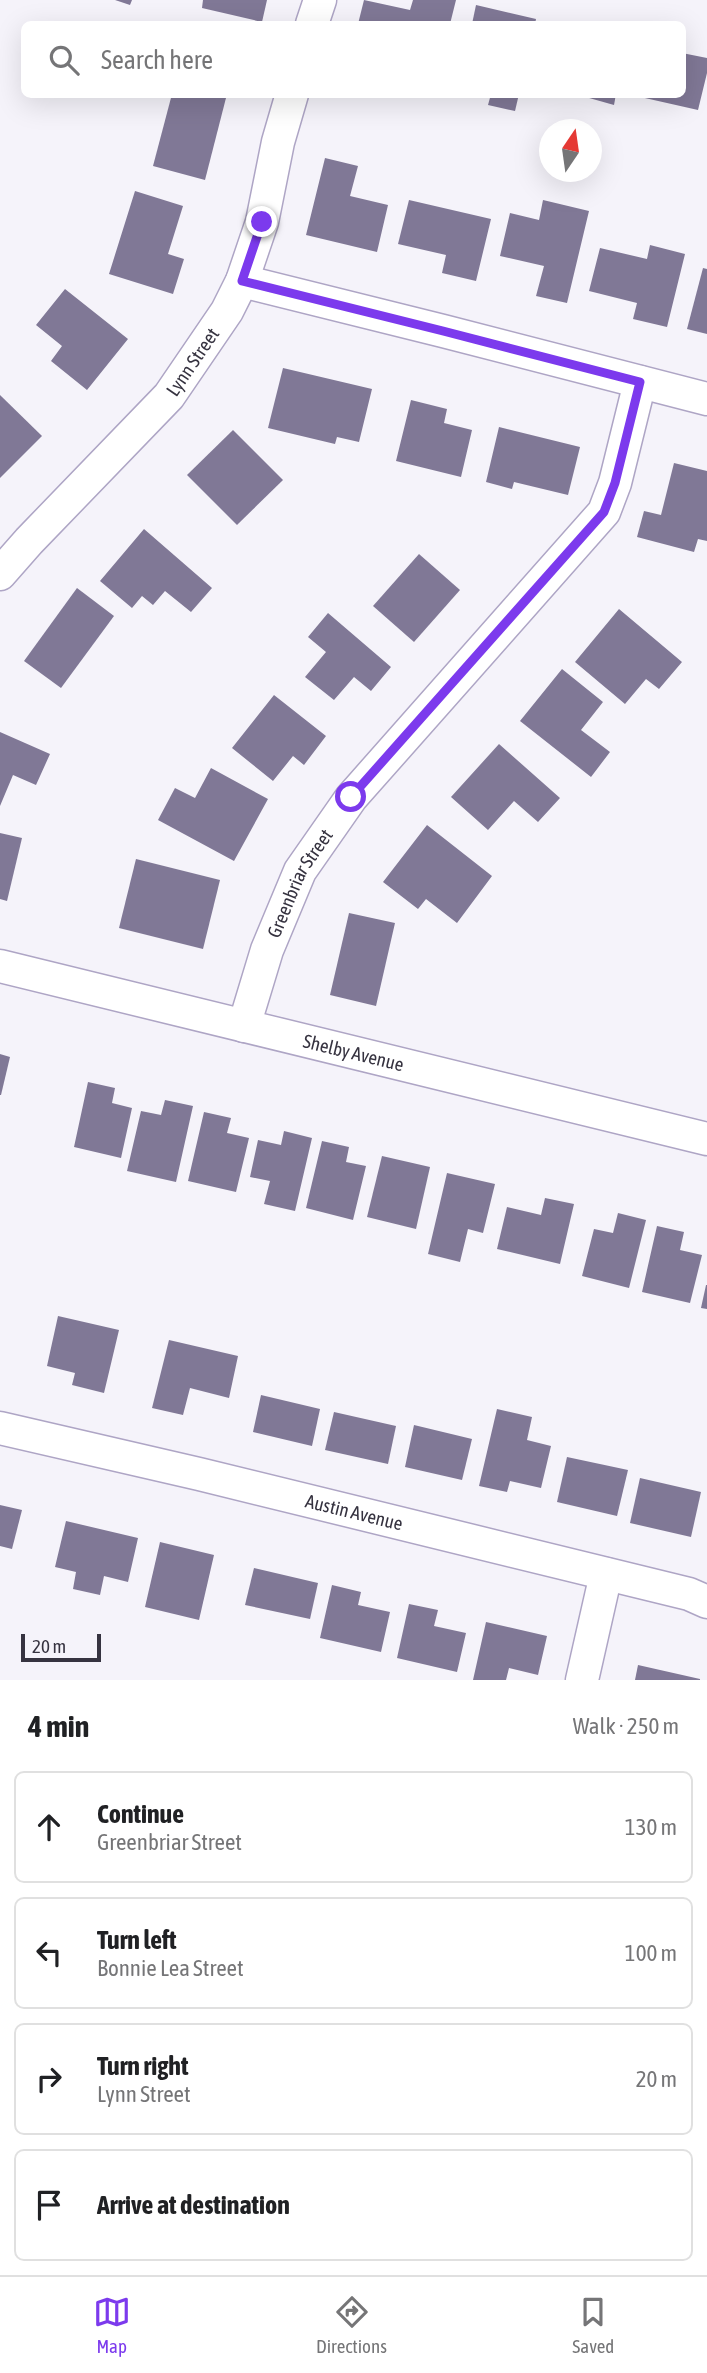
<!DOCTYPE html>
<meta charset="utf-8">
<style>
body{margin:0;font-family:"Asap Condensed",sans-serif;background:#f2f2f2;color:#202124}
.compass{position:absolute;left:539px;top:119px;width:63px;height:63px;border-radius:50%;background:#fff;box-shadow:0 7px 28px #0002;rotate:13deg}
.scale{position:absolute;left:21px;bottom:18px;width:80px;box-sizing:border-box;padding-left:7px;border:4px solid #363340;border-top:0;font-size:19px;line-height:24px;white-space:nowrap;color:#363340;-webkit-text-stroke:5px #f5f3fa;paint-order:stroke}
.stop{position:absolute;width:21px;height:21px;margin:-16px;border:5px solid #7c3aed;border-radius:50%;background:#fff}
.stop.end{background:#7c3aed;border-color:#fff;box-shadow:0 2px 7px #0008}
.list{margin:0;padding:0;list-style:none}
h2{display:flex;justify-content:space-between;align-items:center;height:91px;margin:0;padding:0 28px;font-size:30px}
h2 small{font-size:23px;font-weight:400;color:#757577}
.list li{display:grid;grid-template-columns:46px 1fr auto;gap:21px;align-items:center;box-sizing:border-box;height:112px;margin:0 14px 14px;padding:0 14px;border:2px solid #e0e0e0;border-radius:10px}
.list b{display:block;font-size:26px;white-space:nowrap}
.list p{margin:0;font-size:23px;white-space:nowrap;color:#757577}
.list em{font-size:23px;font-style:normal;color:#757577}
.icon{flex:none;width:38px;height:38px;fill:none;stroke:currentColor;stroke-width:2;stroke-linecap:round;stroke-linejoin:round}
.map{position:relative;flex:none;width:707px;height:1680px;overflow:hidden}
.search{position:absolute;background:#fff;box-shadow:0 7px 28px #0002;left:21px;right:21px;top:21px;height:77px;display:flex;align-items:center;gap:18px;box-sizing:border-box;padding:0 24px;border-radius:10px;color:#757577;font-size:26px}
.sheet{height:595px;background:#fff}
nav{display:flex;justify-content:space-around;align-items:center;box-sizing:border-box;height:98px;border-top:2px solid #e0e0e0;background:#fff;font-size:19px;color:#757577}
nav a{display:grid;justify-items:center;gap:4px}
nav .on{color:#7c3aed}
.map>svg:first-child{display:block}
.building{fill:#807896}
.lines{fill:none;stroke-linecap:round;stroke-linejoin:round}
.street-casing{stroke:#aea5c5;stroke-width:35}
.street{stroke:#fff;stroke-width:32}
.route{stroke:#7c3aed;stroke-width:9}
.labels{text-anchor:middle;stroke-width:7;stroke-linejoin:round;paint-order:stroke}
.street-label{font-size:19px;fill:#363340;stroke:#f5f3fa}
</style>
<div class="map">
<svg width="707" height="1680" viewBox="0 0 707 1680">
<rect width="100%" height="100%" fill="#f5f3fa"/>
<g class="building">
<path d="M 115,0 L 132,0 L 130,5 Z"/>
<path d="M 203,0 L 267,0 L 262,22 L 202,8 Z"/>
<path d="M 364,0 L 410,10 L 413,0 L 456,0 L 450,24 L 358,24 Z"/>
<path d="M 476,5 L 536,19 L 535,24 L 472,24 Z"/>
<path d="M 682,53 L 707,58 L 707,73 L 698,110 L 636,96 L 682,94 Z"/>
<path d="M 172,94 L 227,94 L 205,180 L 153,166 Z"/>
<path d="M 491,94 L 519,94 L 515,111 L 488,105 Z"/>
<path d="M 575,94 L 616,94 L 614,105 Z"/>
<path d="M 325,158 L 358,166 L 350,196 L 388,205 L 377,252 L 306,235 Z"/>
<path d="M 135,191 L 183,206 L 168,254 L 184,259 L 173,294 L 109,274 Z"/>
<path d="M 409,200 L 491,219 L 476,281 L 442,273 L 446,255 L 398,244 Z"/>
<path d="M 543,200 L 589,211 L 567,303 L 536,296 L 544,266 L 500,256 L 510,213 L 539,220 Z"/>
<path d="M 650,245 L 685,254 L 667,327 L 633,319 L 637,303 L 589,291 L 600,248 L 647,259 Z"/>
<path d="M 703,268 L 707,269 L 707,334 L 687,329 Z"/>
<path d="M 65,289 L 128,339 L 87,390 L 51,361 L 62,346 L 36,325 Z"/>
<path d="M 283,368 L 372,389 L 359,442 L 337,437 L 335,444 L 268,428 Z"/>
<path d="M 0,395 L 42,436 L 0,478 Z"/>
<path d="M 411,400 L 447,409 L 444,423 L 472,430 L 461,477 L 396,461 Z"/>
<path d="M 499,427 L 580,447 L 568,495 L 514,482 L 512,489 L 486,482 Z"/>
<path d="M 233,430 L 283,480 L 237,525 L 187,475 Z"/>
<path d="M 674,463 L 707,471 L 707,541 L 698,539 L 694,552 L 637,537 L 644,511 L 661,515 Z"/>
<path d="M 144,529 L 212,588 L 191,612 L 165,591 L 153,605 L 142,596 L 132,608 L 100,581 Z"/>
<path d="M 419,554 L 460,590 L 414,642 L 373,606 Z"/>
<path d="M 77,588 L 114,616 L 61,688 L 24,661 Z"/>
<path d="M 619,609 L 682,662 L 659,689 L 646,679 L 625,704 L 575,662 Z"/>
<path d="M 328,613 L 391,667 L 371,691 L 354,677 L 334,700 L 305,677 L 326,652 L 308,637 Z"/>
<path d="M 562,669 L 603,702 L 581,730 L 610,752 L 591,777 L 520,721 Z"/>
<path d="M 274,695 L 326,736 L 304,765 L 293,756 L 273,781 L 232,748 Z"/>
<path d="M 0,732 L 50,754 L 36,785 L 13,775 L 0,806 Z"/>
<path d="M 499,744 L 560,798 L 538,822 L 514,801 L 488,830 L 451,797 Z"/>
<path d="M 211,768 L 268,799 L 234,861 L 158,820 L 175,788 L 195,798 Z"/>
<path d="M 427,825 L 492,876 L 457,923 L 426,899 L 418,909 L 383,882 Z"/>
<path d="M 0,833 L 22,838 L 7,901 L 0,899 Z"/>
<path d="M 136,859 L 220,880 L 203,949 L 119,928 Z"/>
<path d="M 349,913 L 395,923 L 376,1006 L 330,995 Z"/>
<path d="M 0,1054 L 10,1057 L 1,1095 L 0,1095 Z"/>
<path d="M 88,1082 L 115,1088 L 112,1103 L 132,1108 L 121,1158 L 74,1147 Z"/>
<path d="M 165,1100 L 193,1106 L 176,1182 L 127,1171 L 141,1111 L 161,1115 Z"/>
<path d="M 204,1112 L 231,1118 L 227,1133 L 249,1138 L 236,1192 L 188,1181 Z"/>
<path d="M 284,1131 L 312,1138 L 295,1211 L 264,1204 L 270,1181 L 250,1177 L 258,1140 L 281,1145 Z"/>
<path d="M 322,1141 L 349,1147 L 346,1162 L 366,1166 L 353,1220 L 306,1208 Z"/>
<path d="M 382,1156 L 430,1167 L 416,1229 L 367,1217 Z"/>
<path d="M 447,1173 L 495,1184 L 483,1233 L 468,1229 L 460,1262 L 428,1254 Z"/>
<path d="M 545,1198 L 574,1204 L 560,1264 L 497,1249 L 507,1207 L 541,1215 Z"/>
<path d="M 618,1213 L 646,1220 L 629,1288 L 582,1276 L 594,1229 L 613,1233 Z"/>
<path d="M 657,1226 L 684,1232 L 680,1250 L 702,1255 L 690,1303 L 642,1292 Z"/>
<path d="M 706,1285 L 707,1285 L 707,1309 L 701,1308 Z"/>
<path d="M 58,1316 L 119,1330 L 104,1393 L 72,1385 L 75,1373 L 47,1366 Z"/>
<path d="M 169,1340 L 238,1356 L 229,1398 L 190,1388 L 183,1415 L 152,1408 Z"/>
<path d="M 261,1395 L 320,1409 L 312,1446 L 253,1432 Z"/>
<path d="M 497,1409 L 532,1417 L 527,1440 L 551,1446 L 541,1488 L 510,1481 L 507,1492 L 479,1486 Z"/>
<path d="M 334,1412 L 396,1426 L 388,1464 L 325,1450 Z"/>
<path d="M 414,1425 L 472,1439 L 462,1480 L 405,1467 Z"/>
<path d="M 567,1457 L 628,1470 L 617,1516 L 557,1502 Z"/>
<path d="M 640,1478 L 701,1492 L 691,1537 L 630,1523 Z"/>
<path d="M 0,1505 L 22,1510 L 12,1549 L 0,1546 Z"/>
<path d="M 66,1521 L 138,1538 L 128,1582 L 104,1576 L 100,1595 L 73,1589 L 76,1572 L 55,1567 Z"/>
<path d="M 160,1542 L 214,1555 L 199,1620 L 145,1607 Z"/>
<path d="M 254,1568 L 318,1583 L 310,1619 L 245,1605 Z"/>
<path d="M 332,1585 L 361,1592 L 358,1605 L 390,1612 L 381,1652 L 320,1638 Z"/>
<path d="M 409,1604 L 438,1610 L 434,1626 L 466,1633 L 457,1672 L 397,1658 Z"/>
<path d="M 486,1622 L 547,1636 L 538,1675 L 509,1668 L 506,1680 L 473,1680 Z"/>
<path d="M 638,1665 L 700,1679 L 700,1680 L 635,1680 Z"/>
</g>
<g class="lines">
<defs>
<g id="street">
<path d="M 312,24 L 320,0"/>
<path d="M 242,281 L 443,331 L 707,399"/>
<path id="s1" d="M 0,574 L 29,541 L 169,396 L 227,311 L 242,281 L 262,222 L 278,142 L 292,94"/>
<path id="s2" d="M 0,966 L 707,1139"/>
<path id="s3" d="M 244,1026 L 267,950 L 300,871 L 351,798 L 604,512 L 615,483 L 640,382"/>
<path id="s4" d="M 0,1428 L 199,1474 L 689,1594 L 707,1602"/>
<path d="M 582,1680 L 606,1574"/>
</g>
</defs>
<use href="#street" class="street-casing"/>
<use href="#street" class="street"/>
</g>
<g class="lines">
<path class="route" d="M 262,222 L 242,281 L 443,331 L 640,382 L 615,483 L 604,512 L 351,797"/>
</g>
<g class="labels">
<g class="street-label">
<text dy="7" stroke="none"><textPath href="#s1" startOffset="287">Lynn Street</textPath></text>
<text dy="7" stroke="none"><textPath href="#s3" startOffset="154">Greenbriar Street</textPath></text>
<text dy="7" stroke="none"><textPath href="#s2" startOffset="364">Shelby Avenue</textPath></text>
<text dy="7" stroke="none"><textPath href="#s4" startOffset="364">Austin Avenue</textPath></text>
</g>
</g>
</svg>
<svg class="compass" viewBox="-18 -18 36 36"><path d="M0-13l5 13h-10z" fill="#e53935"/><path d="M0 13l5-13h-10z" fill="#757577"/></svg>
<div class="scale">20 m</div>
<div class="stop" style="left:351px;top:797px"></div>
<div class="stop end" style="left:262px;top:222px"></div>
<div class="search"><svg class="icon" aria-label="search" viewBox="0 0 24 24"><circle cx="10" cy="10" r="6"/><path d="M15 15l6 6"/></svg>Search here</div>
</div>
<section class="sheet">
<h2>4 min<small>Walk · 250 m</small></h2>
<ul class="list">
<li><svg class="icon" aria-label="ahead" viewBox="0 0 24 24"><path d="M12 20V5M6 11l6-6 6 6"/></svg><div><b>Continue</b><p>Greenbriar Street</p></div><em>130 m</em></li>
<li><svg class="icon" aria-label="left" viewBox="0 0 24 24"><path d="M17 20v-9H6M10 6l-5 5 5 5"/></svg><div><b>Turn left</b><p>Bonnie Lea Street</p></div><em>100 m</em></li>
<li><svg class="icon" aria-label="right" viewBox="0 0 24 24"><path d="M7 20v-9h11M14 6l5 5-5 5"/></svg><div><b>Turn right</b><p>Lynn Street</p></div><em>20 m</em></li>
<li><svg class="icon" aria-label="arrive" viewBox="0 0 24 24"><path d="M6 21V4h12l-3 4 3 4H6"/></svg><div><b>Arrive at destination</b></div></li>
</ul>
</section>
<nav>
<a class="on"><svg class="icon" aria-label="map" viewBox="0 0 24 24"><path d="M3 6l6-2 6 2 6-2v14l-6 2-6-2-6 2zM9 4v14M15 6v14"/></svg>Map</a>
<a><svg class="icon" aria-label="directions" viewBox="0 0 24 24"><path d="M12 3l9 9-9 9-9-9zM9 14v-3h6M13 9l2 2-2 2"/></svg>Directions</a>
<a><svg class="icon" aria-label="saved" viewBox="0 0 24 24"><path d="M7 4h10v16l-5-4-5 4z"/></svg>Saved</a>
</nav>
